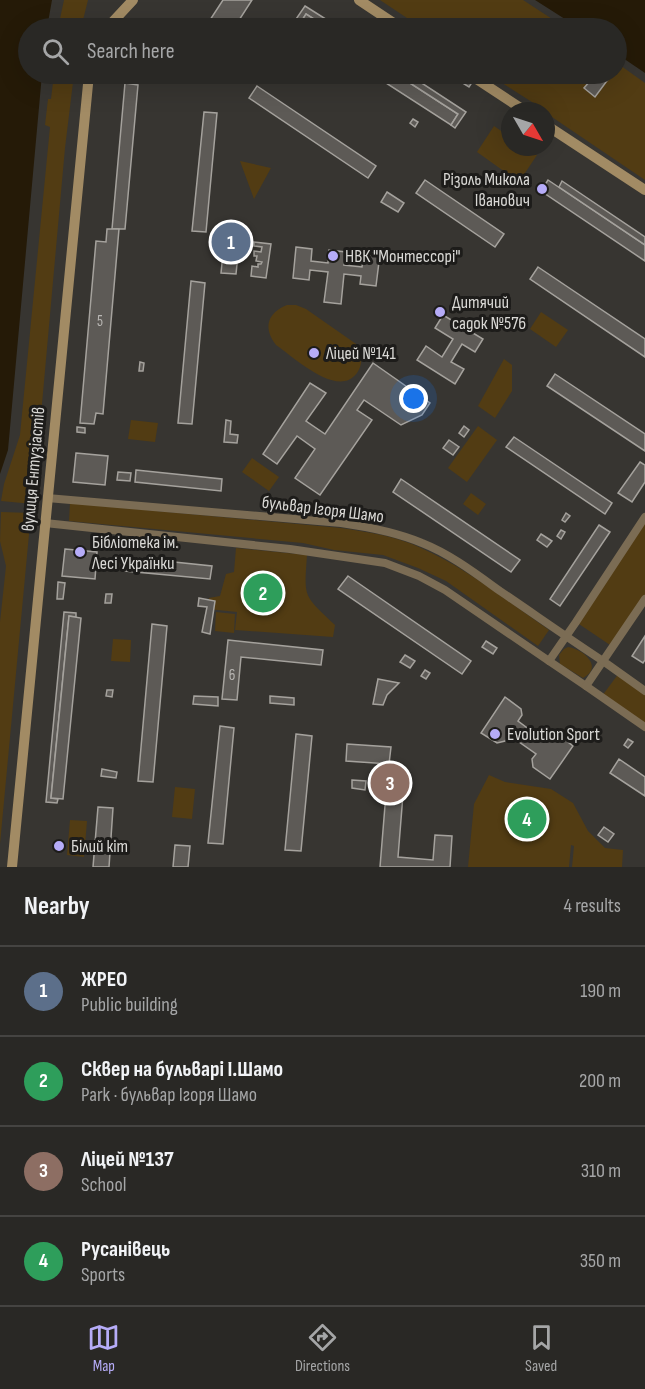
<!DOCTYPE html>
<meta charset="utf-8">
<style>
body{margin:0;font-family:"Sofia Sans Condensed",sans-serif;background:#31302d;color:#f1f3f6}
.compass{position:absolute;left:501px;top:102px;width:54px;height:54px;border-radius:50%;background:#292825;box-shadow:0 6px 24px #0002;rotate:129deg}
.you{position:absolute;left:414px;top:399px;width:21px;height:21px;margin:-15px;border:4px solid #fff;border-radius:50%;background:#1a73e8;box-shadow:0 0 0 9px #1a73e833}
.badge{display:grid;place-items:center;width:39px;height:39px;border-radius:50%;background:#b6acf8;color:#fff;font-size:20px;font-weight:700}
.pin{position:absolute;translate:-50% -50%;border:3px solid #fff;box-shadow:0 2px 6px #0006}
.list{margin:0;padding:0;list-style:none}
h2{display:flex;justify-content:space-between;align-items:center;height:78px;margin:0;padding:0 24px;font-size:26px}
h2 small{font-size:20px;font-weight:400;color:#a5a6a7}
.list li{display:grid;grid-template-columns:39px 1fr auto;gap:18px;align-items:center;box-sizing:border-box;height:90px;padding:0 24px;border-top:2px solid #454442}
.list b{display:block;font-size:22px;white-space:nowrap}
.list p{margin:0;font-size:20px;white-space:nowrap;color:#a5a6a7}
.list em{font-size:20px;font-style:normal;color:#a5a6a7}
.icon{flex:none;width:33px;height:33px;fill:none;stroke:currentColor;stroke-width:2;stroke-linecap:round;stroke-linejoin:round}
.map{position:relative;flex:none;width:645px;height:867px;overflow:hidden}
.search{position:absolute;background:#292825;box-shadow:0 6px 24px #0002;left:18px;right:18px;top:18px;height:66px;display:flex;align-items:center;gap:15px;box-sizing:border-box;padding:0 21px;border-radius:33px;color:#a5a6a7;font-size:22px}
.sheet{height:438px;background:#292825}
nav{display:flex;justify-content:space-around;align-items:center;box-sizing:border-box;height:84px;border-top:2px solid #454442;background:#292825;font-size:16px;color:#a5a6a7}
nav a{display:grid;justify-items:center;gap:3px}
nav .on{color:#b6acf8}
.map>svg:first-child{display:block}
.green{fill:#523c13}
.water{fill:#251a07}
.building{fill:#5d5a56;stroke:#a5a29d;stroke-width:1.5}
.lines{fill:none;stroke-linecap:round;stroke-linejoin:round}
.street{stroke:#7b6c54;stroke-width:8}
.secondary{stroke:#a28b64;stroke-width:10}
.poi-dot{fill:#b6acf8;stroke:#1d1c1a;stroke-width:2}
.labels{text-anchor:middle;stroke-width:6;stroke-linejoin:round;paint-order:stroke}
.number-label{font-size:15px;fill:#bab8b5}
.poi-label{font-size:18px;fill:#d9d8d5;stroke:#1d1c1a;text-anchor:start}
.street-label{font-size:18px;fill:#d9d8d5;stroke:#1d1c1a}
</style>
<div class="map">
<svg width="645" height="867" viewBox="0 0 645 867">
<rect width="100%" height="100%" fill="#373531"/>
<g class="green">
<path d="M 64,0 L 88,0 L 81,28 L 58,28 Z"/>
<path d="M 380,0 L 523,0 L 566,28 L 422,28 Z"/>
<path d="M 617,63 L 645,83 L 645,180 L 546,113 L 546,111 L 488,74 L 616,74 Z"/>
<path d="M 54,74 L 74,74 L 65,148 L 33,504 L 1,501 L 4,484 L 20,435 L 50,127 L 45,125 L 48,99 L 51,99 Z"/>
<path d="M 494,126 L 510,137 L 510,147 L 525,147 L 537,155 L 519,182 L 477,152 Z"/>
<path d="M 240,161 L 271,168 L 254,199 Z"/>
<path d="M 287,305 L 296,305 L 306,309 L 359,346 C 362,356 363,364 357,373 C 338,399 295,358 276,345 C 263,328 267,313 287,305 Z"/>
<path d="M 541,312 L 568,330 L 556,347 L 530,329 Z"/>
<path d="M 504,359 L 512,365 L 512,391 L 495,418 L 478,406 Z"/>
<path d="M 131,420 L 158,423 L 155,442 L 128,439 Z"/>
<path d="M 478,426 L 497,440 L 467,482 L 448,468 Z"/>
<path d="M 252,458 L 279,477 L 269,491 L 242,472 Z"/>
<path d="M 471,493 L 486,504 L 478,515 L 463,504 Z"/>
<path d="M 70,503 L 341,528 C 368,532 396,536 421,548 C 467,568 508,602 549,630 L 538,646 L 446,581 L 418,568 L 383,555 L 334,550 L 303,543 L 69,521 Z"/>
<path d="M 1,512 L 31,513 L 0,844 L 0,622 L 6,566 L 0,541 Z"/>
<path d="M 645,518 L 645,599 L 613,647 L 576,622 Z"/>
<path d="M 236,548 L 307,555 C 304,599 303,594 335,625 L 333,637 L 235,630 L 237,612 L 208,609 L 209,598 L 220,596 L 226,574 L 234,572 Z"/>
<path d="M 216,612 L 235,614 L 234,633 L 215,631 Z"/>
<path d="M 113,639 L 131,640 L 130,662 L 111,661 Z"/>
<path d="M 568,647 C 583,649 604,667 583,678 L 560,664 L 559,655 L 564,649 Z"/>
<path d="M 619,673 L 645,691 L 645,727 L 602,696 Z"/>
<path d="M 489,775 L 505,782 L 551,789 L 573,803 L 588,831 L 605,848 L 623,850 L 622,867 L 572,867 L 574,846 L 571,845 L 569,867 L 468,867 L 474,804 Z"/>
<path d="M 175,787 L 195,789 L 192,819 L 172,817 Z"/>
<path d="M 70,820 L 87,821 L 84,857 L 67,855 Z"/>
</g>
<g class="water">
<path d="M 0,0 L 52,0 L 47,28 L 28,28 L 28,74 L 42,74 L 8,450 L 0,474 Z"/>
<path d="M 535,0 L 645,0 L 645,73 L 617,54 L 616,28 L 579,28 Z"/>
</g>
<g class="building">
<path d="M 223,0 L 252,0 L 234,28 L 137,28 L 137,22 L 196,28 L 203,26 L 210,20 Z"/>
<path d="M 305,6 L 340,28 L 328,28 L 306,14 L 299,25 L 294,22 Z"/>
<path d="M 306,14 L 328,28 L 304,28 L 299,25 Z"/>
<path d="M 372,74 L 396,74 L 458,114 L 451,125 Z"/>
<path d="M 396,74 L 408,74 L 466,112 L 455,128 L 451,125 L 458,114 Z"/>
<path d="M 596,74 L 612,74 L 595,97 L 584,88 Z"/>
<path d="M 464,78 L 471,84 L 469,87 L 461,82 Z"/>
<path d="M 125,83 L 138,85 L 125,229 L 112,229 Z"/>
<path d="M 257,86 L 376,166 L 368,178 L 249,98 Z"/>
<path d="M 204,112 L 217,113 L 206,232 L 192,231 Z"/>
<path d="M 413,119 L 418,122 L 415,127 L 410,123 Z"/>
<path d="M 425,180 L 504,234 L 495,247 L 416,193 Z"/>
<path d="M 548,180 L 645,245 L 645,261 L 541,191 Z"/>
<path d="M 562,181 L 645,237 L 645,245 L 559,187 Z"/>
<path d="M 387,192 L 404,203 L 398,212 L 381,202 Z"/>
<path d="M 107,229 L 119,229 L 103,414 L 96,413 L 94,424 L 80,423 L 96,241 L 106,242 Z"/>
<path d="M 225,233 L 240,235 L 236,274 L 221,273 Z"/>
<path d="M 254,242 L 271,244 L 266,278 L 251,276 L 252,266 L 258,267 L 258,264 L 261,264 L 262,262 L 256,261 L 257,256 L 254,256 L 254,251 L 261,252 L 262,247 L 254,246 Z"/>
<path d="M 296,247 L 312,249 L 311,261 L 328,263 L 329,250 L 346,252 L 344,265 L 362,267 L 364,252 L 380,254 L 376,286 L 360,284 L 361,276 L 344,274 L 341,304 L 324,302 L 328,272 L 310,270 L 309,280 L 293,278 Z"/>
<path d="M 538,267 L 645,339 L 645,357 L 530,279 Z"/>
<path d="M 191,281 L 205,283 L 192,424 L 178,423 Z"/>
<path d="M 443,315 L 483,339 L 475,352 L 462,344 L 451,362 L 464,369 L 455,384 L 417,360 L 426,346 L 442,357 L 453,339 L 435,328 Z"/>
<path d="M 140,362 L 144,363 L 143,371 L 139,371 Z"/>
<path d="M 373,363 L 430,403 L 422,415 L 401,425 L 364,400 L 357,410 L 372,420 L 320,495 L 295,478 L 315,449 L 297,436 L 277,464 L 263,454 L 310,383 L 326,393 L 306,421 L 325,434 Z"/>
<path d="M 555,374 L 645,434 L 645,451 L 547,386 Z"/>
<path d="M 226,420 L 231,421 L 230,434 L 238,435 L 237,443 L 224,442 Z"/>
<path d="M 464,426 L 469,430 L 464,437 L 459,433 Z"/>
<path d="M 77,427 L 85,428 L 85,433 L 77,432 Z"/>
<path d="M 514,437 L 612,503 L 605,514 L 506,447 Z"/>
<path d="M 449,440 L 459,447 L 453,455 L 443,448 Z"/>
<path d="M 76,453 L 108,456 L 105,485 L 73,482 Z"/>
<path d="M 640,462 L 645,465 L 645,482 L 632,502 L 618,493 Z"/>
<path d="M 136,470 L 222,479 L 221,491 L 135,482 Z"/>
<path d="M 118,472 L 131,473 L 130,481 L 117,480 Z"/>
<path d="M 401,479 L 520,560 L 511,572 L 393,492 Z"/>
<path d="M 566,513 L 570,516 L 565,522 L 562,520 Z"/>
<path d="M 599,525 L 610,532 L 560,606 L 550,599 Z"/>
<path d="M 561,530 L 565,532 L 561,539 L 557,536 Z"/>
<path d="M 541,534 L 552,541 L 547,547 L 537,540 Z"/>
<path d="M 65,549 L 97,552 L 95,579 L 62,576 Z"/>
<path d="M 126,557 L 212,566 L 210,579 L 125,571 Z"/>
<path d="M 348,576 L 471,661 L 462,674 L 338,589 Z"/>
<path d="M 58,582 L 65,583 L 63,599 L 57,599 Z"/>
<path d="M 106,594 L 112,594 L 111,603 L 105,603 Z"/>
<path d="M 199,598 L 215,601 L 210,634 L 202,632 L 207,607 L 198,606 Z"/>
<path d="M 64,612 L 76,613 L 76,617 L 69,616 L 51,798 L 58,799 L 57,803 L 46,802 Z"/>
<path d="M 69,616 L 81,618 L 63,799 L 51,798 Z"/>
<path d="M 152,624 L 167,626 L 153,782 L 138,781 Z"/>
<path d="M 645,636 L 645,660 L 643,663 L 632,656 Z"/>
<path d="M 228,640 L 323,650 L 321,665 L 241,657 L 237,700 L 222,699 Z"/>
<path d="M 486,641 L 497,648 L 493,654 L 482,647 Z"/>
<path d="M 405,655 L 415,661 L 410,668 L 400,662 Z"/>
<path d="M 425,670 L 430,673 L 426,679 L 421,676 Z"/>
<path d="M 378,679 L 399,683 L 387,695 L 383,705 L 373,704 Z"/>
<path d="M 107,690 L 113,690 L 112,697 L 106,696 Z"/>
<path d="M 194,696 L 218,697 L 218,706 L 193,704 Z"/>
<path d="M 270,696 L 294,698 L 294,705 L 270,703 Z"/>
<path d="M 505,697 L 521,709 L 522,715 L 518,721 L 545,741 L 549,736 L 556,733 L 573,746 L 550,779 L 533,767 L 532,759 L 536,754 L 509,735 L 505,741 L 497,743 L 481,733 Z"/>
<path d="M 220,726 L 234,728 L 223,844 L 208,843 Z"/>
<path d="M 296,734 L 312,736 L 301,851 L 285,850 Z"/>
<path d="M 628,739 L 633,742 L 628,748 L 624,745 Z"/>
<path d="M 347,744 L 391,747 L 389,764 L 346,761 Z"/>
<path d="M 619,759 L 645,777 L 645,796 L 610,773 Z"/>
<path d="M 102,769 L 117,772 L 116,778 L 101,776 Z"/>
<path d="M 352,780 L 366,781 L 365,790 L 352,788 Z"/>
<path d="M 387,781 L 404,782 L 398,857 L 433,860 L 435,835 L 452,836 L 450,867 L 380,867 Z"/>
<path d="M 98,807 L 113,808 L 109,867 L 93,867 Z"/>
<path d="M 604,827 L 614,834 L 608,842 L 598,835 Z"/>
<path d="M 175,845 L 190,846 L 188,867 L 173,867 Z"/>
</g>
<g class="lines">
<g class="street">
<path d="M 47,498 L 341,523 C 369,527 396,532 422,543 C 450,554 475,573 500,591 C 534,614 568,638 603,661 L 586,686 L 549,661 C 558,648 567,635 576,622 L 645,517"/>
<path d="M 45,523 L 290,549 L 385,563 L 419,576 L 445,590 L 549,661"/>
<path d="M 645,599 L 603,661 L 645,691"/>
<path d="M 586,686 L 645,727"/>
</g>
<g class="secondary">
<path d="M 359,0 L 401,28"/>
<path d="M 107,28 L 133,0"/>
<path d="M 469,74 L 525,111"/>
<path d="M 546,125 L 645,190"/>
<path d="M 12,867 L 89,74"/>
</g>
</g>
<g class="poi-dot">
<circle cx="542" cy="189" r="6"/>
<circle cx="333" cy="256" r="6"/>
<circle cx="440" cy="312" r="6"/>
<circle cx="314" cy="353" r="6"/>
<circle cx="80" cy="552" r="6"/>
<circle cx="495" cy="734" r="6"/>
<circle cx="59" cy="846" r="6"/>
</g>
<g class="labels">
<g class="number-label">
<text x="100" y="326">5</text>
<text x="232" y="680">6</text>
</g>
<g class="poi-label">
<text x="530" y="185" text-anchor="end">Різоль Микола<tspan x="530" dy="21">Іванович</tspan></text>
<text x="345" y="262">НВК "Монтессорі"</text>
<text x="452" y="308">Дитячий<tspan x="452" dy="21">садок №576</tspan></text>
<text x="326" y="359">Ліцей №141</text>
<text x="92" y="548">Бібліотека ім.<tspan x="92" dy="21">Лесі Українки</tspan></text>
<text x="507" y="740">Evolution Sport</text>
<text x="71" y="852">Білий кіт</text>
</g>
<g class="street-label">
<text transform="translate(33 469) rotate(-85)" y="6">вулиця Ентузіастів</text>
<text transform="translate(323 509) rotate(7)" y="6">бульвар Ігоря Шамо</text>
</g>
</g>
</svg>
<svg class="compass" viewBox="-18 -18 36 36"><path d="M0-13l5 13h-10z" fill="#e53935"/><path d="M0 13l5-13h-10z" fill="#a5a6a7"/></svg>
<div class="you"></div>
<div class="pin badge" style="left:231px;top:242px;background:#5c6f8a">1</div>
<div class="pin badge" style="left:263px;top:593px;background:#2e9e5b">2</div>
<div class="pin badge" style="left:390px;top:783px;background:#8d6e63">3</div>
<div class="pin badge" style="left:527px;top:819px;background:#2e9e5b">4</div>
<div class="search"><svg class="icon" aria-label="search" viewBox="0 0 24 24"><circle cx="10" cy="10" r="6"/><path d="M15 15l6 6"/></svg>Search here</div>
</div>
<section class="sheet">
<h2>Nearby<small>4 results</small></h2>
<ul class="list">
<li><span class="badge" style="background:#5c6f8a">1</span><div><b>ЖРЕО</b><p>Public building</p></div><em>190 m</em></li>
<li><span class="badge" style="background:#2e9e5b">2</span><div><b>Сквер на бульварі І.Шамо</b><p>Park · бульвар Ігоря Шамо</p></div><em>200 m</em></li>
<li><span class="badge" style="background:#8d6e63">3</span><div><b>Ліцей №137</b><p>School</p></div><em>310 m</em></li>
<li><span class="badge" style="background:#2e9e5b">4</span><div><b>Русанівець</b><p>Sports</p></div><em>350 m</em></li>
</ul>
</section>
<nav>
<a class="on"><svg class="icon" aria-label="map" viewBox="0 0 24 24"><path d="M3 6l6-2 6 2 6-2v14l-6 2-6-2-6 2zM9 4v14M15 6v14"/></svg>Map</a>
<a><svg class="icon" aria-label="directions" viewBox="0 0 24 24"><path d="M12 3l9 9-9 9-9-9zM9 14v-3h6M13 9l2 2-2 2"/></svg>Directions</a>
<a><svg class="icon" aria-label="saved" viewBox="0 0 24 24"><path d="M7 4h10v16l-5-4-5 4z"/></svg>Saved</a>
</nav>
